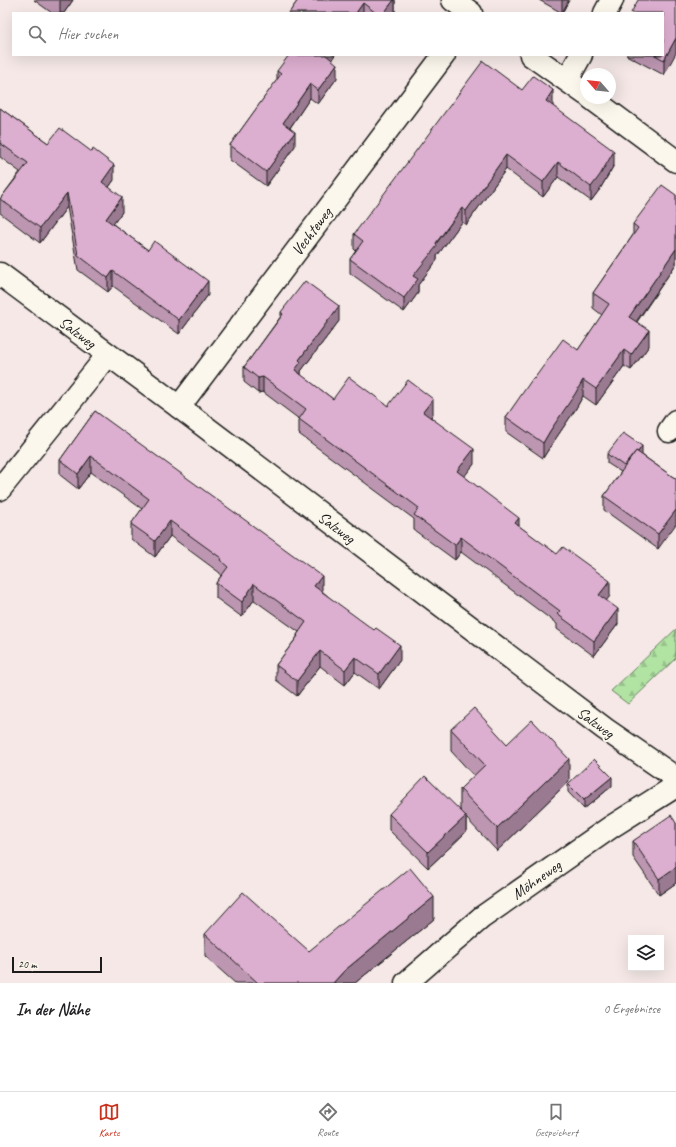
<!DOCTYPE html>
<html lang="de">
<meta charset="utf-8">
<style>
body{margin:0;font-family:Caveat,sans-serif;background:#f6f6f6;color:#202124}
.controls{position:absolute;right:12px;bottom:12px;display:grid;overflow:hidden;border-radius:0px;box-shadow:0 4px 16px #0002}
.controls button{width:36px;height:36px;display:grid;place-items:center;padding:0;border:0;border-bottom:1px solid #e0e0e0;background:#fff;color:#202124;font:20px sans-serif}
.compass{position:absolute;left:580px;top:68px;width:36px;height:36px;border-radius:50%;background:#fff;box-shadow:0 4px 16px #0002;rotate:298deg}
.scale{position:absolute;left:12px;bottom:10px;width:90px;box-sizing:border-box;padding-left:4px;border:2px solid #1c1c1c;border-top:0;font-size:11px;line-height:14px;white-space:nowrap;color:#1c1c1c;-webkit-text-stroke:3px #fbf7ec;paint-order:stroke}
.list{margin:0;padding:0;list-style:none}
h2{display:flex;justify-content:space-between;align-items:center;height:52px;margin:0;padding:0 16px;font-size:17px}
h2 small{font-size:13px;font-weight:400;color:#757577}
.icon{flex:none;width:22px;height:22px;fill:none;stroke:currentColor;stroke-width:2;stroke-linecap:round;stroke-linejoin:round}
.map{position:relative;flex:none;width:676px;height:983px;overflow:hidden}
.search{position:absolute;background:#fff;box-shadow:0 4px 16px #0002;left:12px;right:12px;top:12px;height:44px;display:flex;align-items:center;gap:10px;box-sizing:border-box;padding:0 14px;border-radius:0px;color:#757577;font-size:15px}
.sheet{height:108px;background:#fff}
nav{display:flex;justify-content:space-around;align-items:center;box-sizing:border-box;height:56px;border-top:1px solid #e0e0e0;background:#fff;font-size:11px;color:#757577}
nav a{display:grid;justify-items:center;gap:2px}
nav .on{color:#c8321e}
.map>svg:first-child{display:block}
.forest{fill:url(#forest-firs);stroke:#668060}
.lines{fill:none;stroke-linecap:round;stroke-linejoin:round}
.minor-casing{stroke:#1c1c1c;stroke-width:25}
.minor{stroke:#fbf7ec;stroke-width:22}
.wall{fill:#bd96b2;stroke:#1c1c1c}
.shaded-wall{fill:#9a7a91;stroke:#1c1c1c}
.building{fill:#dcaecf;stroke:#1c1c1c}
.labels{text-anchor:middle;stroke-width:4;stroke-linejoin:round;paint-order:stroke}
.street-label{font-size:16px;fill:#1c1c1c;stroke:#fbf7ec}
</style>
<div class="map">
<svg width="676" height="983" viewBox="0 0 676 983">
<defs>
<pattern id="forest-firs" width="22" height="20" patternUnits="userSpaceOnUse"><rect width="22" height="20" fill="#b1e3a3"/><path d="M5 1l3.5 6h-7zM16 11l3.5 6h-7z" fill="#98c28c"/></pattern>
</defs>
<rect width="100%" height="100%" fill="#f5e8e6"/>
<filter id="ink" filterUnits="userSpaceOnUse"><feTurbulence type="fractalNoise" baseFrequency=".025" numOctaves="2"/><feDisplacementMap in="SourceGraphic" scale="8" xChannelSelector="R" yChannelSelector="G"/><feConvolveMatrix kernelMatrix="1 2 1 2 8 2 1 2 1" color-interpolation-filters="sRGB"/></filter>
<g filter="url(#ink)">
<path class="forest" d="M 676,629 L 676,658 L 628,704 L 611,691 Z"/>
<g class="lines">
<defs>
<g id="minor">
<path d="M 453,0 L 471,13"/>
<path d="M 605,13 L 612,0"/>
<path d="M 531,55 L 586,94"/>
<path d="M 567,80 L 581,55"/>
<path d="M 591,98 L 676,161"/>
<path d="M 0,274 L 179,407 L 605,729 L 676,778"/>
<path d="M 179,407 L 444,55"/>
<path d="M 669,431 L 676,421"/>
<path d="M 0,489 L 108,355"/>
<path d="M 406,983 L 481,918 L 611,827 L 676,786"/>
</g>
</defs>
<use href="#minor" class="minor-casing"/>
<use href="#minor" class="minor"/>
</g>
<g class="wall">
<path d="M 34,0 L 73,0 L 64,13 L 52,13 Z"/>
<path d="M 298,0 L 395,0 L 395,13 L 289,13 Z"/>
<path d="M 539,0 L 569,0 L 562,13 Z"/>
<path d="M 676,0 L 664,75 L 626,55 L 663,55 Z"/>
<path d="M 332,60 L 337,78 L 318,104 L 310,98 L 290,128 L 295,146 L 266,186 L 230,160 L 230,145 L 277,80 L 277,71 Z"/>
<path d="M 522,90 L 553,105 L 553,106 L 614,165 L 600,189 L 591,201 L 558,177 L 543,197 L 506,169 L 466,225 L 462,222 L 437,256 L 437,260 L 418,285 L 418,293 L 404,312 L 350,273 L 350,259 L 356,251 L 354,249 L 354,234 Z"/>
<path d="M 0,108 L 48,143 L 114,180 L 109,187 L 122,212 L 113,224 L 208,295 L 179,334 L 113,286 L 108,292 L 78,270 L 67,207 L 40,243 L 0,213 L 0,199 L 20,172 L 0,157 Z"/>
<path d="M 676,195 L 676,264 L 637,322 L 649,346 L 631,370 L 624,366 L 596,405 L 583,396 L 575,410 L 550,447 L 543,458 L 506,432 L 506,417 L 534,379 L 578,350 L 602,315 L 593,308 L 593,293 L 633,235 L 633,224 Z"/>
<path d="M 281,312 L 339,321 L 301,371 L 301,375 L 333,399 L 388,406 L 433,414 L 431,417 L 474,464 L 464,476 L 519,526 L 610,596 L 606,600 L 618,624 L 594,656 L 557,629 L 557,624 L 461,552 L 455,560 L 414,530 L 414,519 L 299,434 L 299,419 L 263,392 L 258,393 L 244,382 L 244,367 L 281,316 Z"/>
<path d="M 95,411 L 322,591 L 400,660 L 379,689 L 355,672 L 345,685 L 320,666 L 297,696 L 276,680 L 276,665 L 297,637 L 297,635 L 299,632 L 254,600 L 242,617 L 216,598 L 216,583 L 221,576 L 220,575 L 220,573 L 170,536 L 155,557 L 131,539 L 131,524 L 142,509 L 91,472 L 78,489 L 60,475 L 60,460 Z"/>
<path d="M 607,454 L 642,455 L 676,479 L 658,549 L 604,510 L 604,496 L 621,472 L 607,463 Z"/>
<path d="M 451,729 L 507,744 L 569,781 L 497,851 L 466,818 L 466,832 L 428,868 L 389,830 L 389,814 L 460,810 L 460,789 L 474,776 L 451,751 Z"/>
<path d="M 568,784 L 612,786 L 584,809 L 568,792 Z"/>
<path d="M 676,823 L 676,883 L 659,895 L 633,857 L 633,841 Z"/>
<path d="M 434,919 L 355,983 L 235,983 L 205,956 L 205,934 L 309,951 Z"/>
</g>
<g class="shaded-wall">
<path d="M 60,0 L 73,0 L 64,13 L 60,13 Z"/>
<path d="M 394,0 L 395,0 L 395,13 L 384,13 Z"/>
<path d="M 562,0 L 569,0 L 562,13 Z"/>
<path d="M 363,3 L 363,13 L 356,13 Z"/>
<path d="M 676,38 L 676,53 L 664,75 L 664,60 Z"/>
<path d="M 325,55 L 335,55 L 325,69 Z"/>
<path d="M 337,64 L 337,78 L 318,104 L 318,90 Z"/>
<path d="M 310,84 L 310,98 L 283,138 L 283,123 Z"/>
<path d="M 553,90 L 553,105 L 546,115 L 546,101 Z"/>
<path d="M 295,132 L 295,146 L 266,186 L 266,172 Z"/>
<path d="M 614,151 L 614,165 L 600,189 L 591,201 L 591,187 Z"/>
<path d="M 506,155 L 506,169 L 466,225 L 466,211 Z"/>
<path d="M 558,162 L 558,177 L 543,197 L 543,182 Z"/>
<path d="M 114,165 L 114,180 L 102,197 L 102,182 Z"/>
<path d="M 67,193 L 67,207 L 40,243 L 40,228 Z"/>
<path d="M 122,197 L 122,212 L 106,234 L 106,219 Z"/>
<path d="M 462,208 L 462,222 L 437,256 L 437,260 L 418,285 L 418,293 L 404,312 L 404,298 L 413,276 Z"/>
<path d="M 676,249 L 676,264 L 629,332 L 629,317 Z"/>
<path d="M 113,271 L 113,286 L 108,292 L 108,278 Z"/>
<path d="M 208,281 L 208,295 L 179,334 L 179,320 Z"/>
<path d="M 339,306 L 339,321 L 301,371 L 301,377 L 295,370 L 299,360 Z"/>
<path d="M 649,330 L 649,346 L 631,370 L 631,355 Z"/>
<path d="M 624,350 L 624,366 L 596,405 L 596,389 Z"/>
<path d="M 263,377 L 263,392 L 258,393 L 258,378 Z"/>
<path d="M 583,380 L 583,396 L 575,410 L 550,447 L 543,458 L 543,443 L 550,431 Z"/>
<path d="M 433,399 L 433,414 L 423,427 L 423,412 Z"/>
<path d="M 642,446 L 642,455 L 627,476 L 627,468 Z"/>
<path d="M 474,449 L 474,464 L 457,486 L 457,471 Z"/>
<path d="M 91,456 L 91,472 L 78,489 L 78,474 Z"/>
<path d="M 676,510 L 676,524 L 658,549 L 658,534 Z"/>
<path d="M 519,518 L 519,532 L 515,523 Z"/>
<path d="M 170,521 L 170,536 L 155,557 L 155,541 Z"/>
<path d="M 461,537 L 461,552 L 455,560 L 455,545 Z"/>
<path d="M 322,576 L 322,591 L 314,601 L 314,586 Z"/>
<path d="M 610,581 L 610,596 L 599,610 L 599,595 Z"/>
<path d="M 254,584 L 254,600 L 242,617 L 242,602 Z"/>
<path d="M 618,609 L 618,624 L 594,656 L 594,641 Z"/>
<path d="M 400,645 L 400,660 L 379,689 L 379,674 Z"/>
<path d="M 320,651 L 320,666 L 297,696 L 297,681 Z"/>
<path d="M 355,657 L 355,672 L 345,685 L 345,670 Z"/>
<path d="M 569,759 L 569,781 L 497,851 L 497,828 Z"/>
<path d="M 612,777 L 612,786 L 584,809 L 584,800 Z"/>
<path d="M 466,816 L 466,832 L 428,868 L 428,852 Z"/>
<path d="M 676,867 L 676,883 L 659,895 L 659,879 Z"/>
<path d="M 434,897 L 434,919 L 355,983 L 333,983 L 344,971 Z"/>
</g>
<g class="building">
<path d="M 298,0 L 394,0 L 384,13 L 376,13 L 363,3 L 356,13 L 289,13 Z"/>
<path d="M 638,0 L 676,0 L 676,38 L 664,60 L 655,55 L 663,55 L 663,13 L 631,13 Z"/>
<path d="M 289,55 L 326,55 L 337,64 L 318,90 L 310,84 L 283,123 L 295,132 L 266,172 L 230,145 L 281,74 L 277,71 Z"/>
<path d="M 483,61 L 522,90 L 533,76 L 553,90 L 546,101 L 614,151 L 600,175 L 591,187 L 558,162 L 543,182 L 506,155 L 466,211 L 462,208 L 436,243 L 437,246 L 413,276 L 418,279 L 404,298 L 350,259 L 363,241 L 354,234 Z"/>
<path d="M 0,108 L 48,143 L 60,128 L 92,152 L 93,149 L 114,165 L 102,182 L 122,197 L 106,219 L 148,250 L 154,241 L 208,281 L 179,320 L 113,271 L 108,278 L 78,255 L 67,193 L 40,228 L 0,199 L 28,163 L 0,143 Z"/>
<path d="M 662,185 L 676,195 L 676,249 L 629,317 L 649,330 L 631,355 L 624,350 L 596,389 L 583,380 L 575,394 L 550,431 L 543,443 L 506,417 L 533,378 L 534,379 L 563,339 L 578,350 L 609,304 L 593,293 L 638,228 L 633,224 Z"/>
<path d="M 305,281 L 339,306 L 299,360 L 301,362 L 295,370 L 333,399 L 349,377 L 388,406 L 408,380 L 433,399 L 423,412 L 474,449 L 457,471 L 519,518 L 515,523 L 557,554 L 563,547 L 610,581 L 599,595 L 618,609 L 594,641 L 557,614 L 560,611 L 461,537 L 455,545 L 414,515 L 419,508 L 299,419 L 306,409 L 263,377 L 258,378 L 244,367 L 283,314 L 281,312 Z"/>
<path d="M 95,411 L 322,576 L 314,586 L 374,630 L 376,628 L 400,645 L 379,674 L 355,657 L 345,670 L 320,651 L 297,681 L 276,665 L 298,636 L 297,635 L 306,622 L 254,584 L 242,602 L 216,583 L 228,567 L 220,560 L 221,558 L 170,521 L 155,541 L 131,524 L 149,499 L 91,456 L 78,474 L 60,460 Z"/>
<path d="M 623,433 L 642,446 L 638,452 L 636,451 L 624,466 L 607,454 Z"/>
<path d="M 636,451 L 676,479 L 676,510 L 658,534 L 604,496 Z"/>
<path d="M 474,708 L 507,744 L 532,720 L 569,759 L 497,828 L 460,789 L 485,765 L 451,729 Z"/>
<path d="M 594,759 L 612,777 L 584,800 L 568,784 Z"/>
<path d="M 425,776 L 466,816 L 428,852 L 389,814 Z"/>
<path d="M 671,815 L 676,823 L 676,867 L 659,879 L 633,841 Z"/>
<path d="M 410,868 L 434,897 L 344,971 L 333,983 L 258,983 L 205,934 L 243,892 L 309,951 Z"/>
</g>
</g>
<g class="labels">
<g class="street-label">
<text transform="translate(311 231) rotate(-53)" y="6">Vechteweg</text>
<text transform="translate(78 332) rotate(37)" y="6">Salzweg</text>
<text transform="translate(337 527) rotate(37)" y="6">Salzweg</text>
<text transform="translate(596 722) rotate(36)" y="6">Salzweg</text>
<text transform="translate(536 879) rotate(-35)" y="6">Möhneweg</text>
</g>
</g>
</svg>
<div class="controls">
<button><svg class="icon" aria-label="layers" viewBox="0 0 24 24"><path d="M12 4l9 5-9 5-9-5zM3 14l9 5 9-5"/></svg></button>
</div>
<svg class="compass" viewBox="-18 -18 36 36"><path d="M0-13l5 13h-10z" fill="#e53935"/><path d="M0 13l5-13h-10z" fill="#757577"/></svg>
<div class="scale">20 m</div>
<div class="search"><svg class="icon" aria-label="search" viewBox="0 0 24 24"><circle cx="10" cy="10" r="6"/><path d="M15 15l6 6"/></svg>Hier suchen</div>
</div>
<section class="sheet">
<h2>In der Nähe<small>0 Ergebnisse</small></h2>
<ul class="list">
</ul>
</section>
<nav>
<a class="on"><svg class="icon" aria-label="map" viewBox="0 0 24 24"><path d="M3 6l6-2 6 2 6-2v14l-6 2-6-2-6 2zM9 4v14M15 6v14"/></svg>Karte</a>
<a><svg class="icon" aria-label="directions" viewBox="0 0 24 24"><path d="M12 3l9 9-9 9-9-9zM9 14v-3h6M13 9l2 2-2 2"/></svg>Route</a>
<a><svg class="icon" aria-label="saved" viewBox="0 0 24 24"><path d="M7 4h10v16l-5-4-5 4z"/></svg>Gespeichert</a>
</nav>
